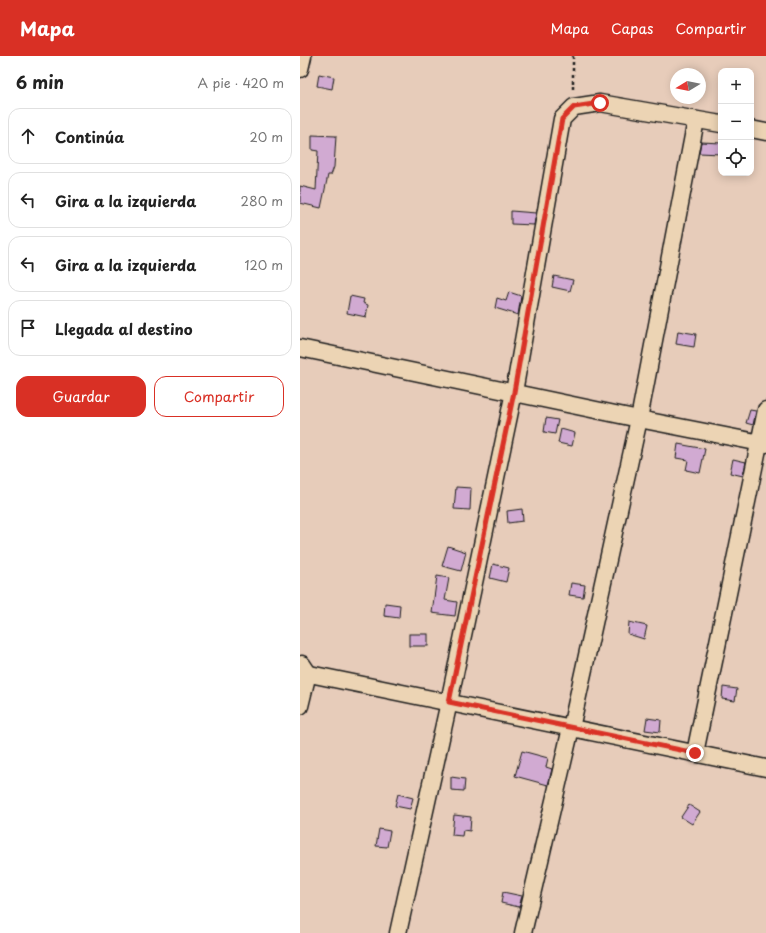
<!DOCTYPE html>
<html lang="es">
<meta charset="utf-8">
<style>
body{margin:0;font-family:"Playpen Sans",sans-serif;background:#f6f6f6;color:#222}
.controls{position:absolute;right:12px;top:12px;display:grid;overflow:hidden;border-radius:8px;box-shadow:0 2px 10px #0003}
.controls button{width:36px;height:36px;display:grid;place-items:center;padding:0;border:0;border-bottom:1px solid #e0e0e0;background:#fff;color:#222;font:20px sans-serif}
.compass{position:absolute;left:370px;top:12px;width:36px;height:36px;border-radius:50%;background:#fff;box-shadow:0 2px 10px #0003;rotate:260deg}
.stop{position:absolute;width:12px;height:12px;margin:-9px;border:3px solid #d93025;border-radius:50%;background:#fff}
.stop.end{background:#d93025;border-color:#fff;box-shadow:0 1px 4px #0008}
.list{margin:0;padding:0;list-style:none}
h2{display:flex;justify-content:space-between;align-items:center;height:52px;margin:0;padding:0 16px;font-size:17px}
h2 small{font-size:13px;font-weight:400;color:#767676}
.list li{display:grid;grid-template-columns:26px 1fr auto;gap:12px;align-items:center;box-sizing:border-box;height:56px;margin:0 8px 8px;padding:0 8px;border:1px solid #e0e0e0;border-radius:12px}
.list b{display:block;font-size:15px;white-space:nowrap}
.list em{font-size:13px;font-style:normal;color:#767676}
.actions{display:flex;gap:8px;padding:12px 16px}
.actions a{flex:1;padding:9px 0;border:1px solid #d93025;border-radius:12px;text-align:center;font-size:14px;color:#d93025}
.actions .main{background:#d93025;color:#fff}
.icon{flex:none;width:22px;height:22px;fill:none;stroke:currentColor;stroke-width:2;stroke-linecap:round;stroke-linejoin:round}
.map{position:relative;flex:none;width:466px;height:877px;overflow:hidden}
header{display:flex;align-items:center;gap:24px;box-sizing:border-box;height:56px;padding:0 20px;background:#d93025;color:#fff}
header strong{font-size:19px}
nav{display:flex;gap:22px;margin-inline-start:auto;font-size:14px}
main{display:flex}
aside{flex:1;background:#fff}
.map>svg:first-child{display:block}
.building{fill:#d1aad2;stroke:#1c1c1c}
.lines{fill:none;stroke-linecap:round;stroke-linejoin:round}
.minor-casing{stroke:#1c1c1c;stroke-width:19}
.path{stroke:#1c1c1c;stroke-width:2.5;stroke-dasharray:3 3;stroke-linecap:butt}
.minor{stroke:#ecd4b4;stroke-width:16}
.route{stroke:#d93025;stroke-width:5}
</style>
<header>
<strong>Mapa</strong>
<nav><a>Mapa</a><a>Capas</a><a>Compartir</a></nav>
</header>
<main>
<aside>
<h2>6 min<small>A pie · 420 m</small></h2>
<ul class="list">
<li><svg class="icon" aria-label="ahead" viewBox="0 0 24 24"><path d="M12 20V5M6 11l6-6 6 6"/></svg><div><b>Continúa</b></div><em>20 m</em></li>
<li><svg class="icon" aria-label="left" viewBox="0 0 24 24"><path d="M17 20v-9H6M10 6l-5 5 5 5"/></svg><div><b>Gira a la izquierda</b></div><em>280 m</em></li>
<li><svg class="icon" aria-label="left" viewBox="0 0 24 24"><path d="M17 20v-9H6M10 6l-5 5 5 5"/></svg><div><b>Gira a la izquierda</b></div><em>120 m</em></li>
<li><svg class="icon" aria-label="arrive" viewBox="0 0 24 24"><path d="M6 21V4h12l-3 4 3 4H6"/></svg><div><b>Llegada al destino</b></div></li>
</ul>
<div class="actions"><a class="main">Guardar</a><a>Compartir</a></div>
</aside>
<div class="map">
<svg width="466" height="877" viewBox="0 0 466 877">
<rect width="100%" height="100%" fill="#e7ccba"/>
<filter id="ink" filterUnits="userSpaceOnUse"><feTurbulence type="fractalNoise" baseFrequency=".025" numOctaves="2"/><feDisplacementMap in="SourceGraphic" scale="8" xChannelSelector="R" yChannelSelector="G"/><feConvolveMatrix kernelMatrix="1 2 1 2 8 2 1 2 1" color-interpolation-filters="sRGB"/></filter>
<g filter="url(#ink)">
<g class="building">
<path d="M 19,18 L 34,21 L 32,33 L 17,30 Z"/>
<path d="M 12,79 L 36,80 L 34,111 L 31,119 L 28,119 L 21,152 L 0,147 L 0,130 L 16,134 L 18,95 L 12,94 Z"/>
<path d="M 401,86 L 421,87 L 421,98 L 399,97 Z"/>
<path d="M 211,155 L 236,157 L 234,169 L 211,168 Z"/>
<path d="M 254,220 L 273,224 L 270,235 L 252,231 Z"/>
<path d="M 209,236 L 221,240 L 218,259 L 195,252 L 197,242 L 206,245 Z"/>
<path d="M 50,240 L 64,243 L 63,247 L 68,249 L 66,261 L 47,257 Z"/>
<path d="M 378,275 L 396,278 L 394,291 L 376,288 Z"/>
<path d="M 450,354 L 456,355 L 453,369 L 446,367 Z"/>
<path d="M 246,362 L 258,364 L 255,378 L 244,376 Z"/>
<path d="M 261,373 L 275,377 L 272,390 L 258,387 Z"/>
<path d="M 378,388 L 405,393 L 400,417 L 386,414 L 388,404 L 376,402 Z"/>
<path d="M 433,403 L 446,406 L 443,420 L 430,417 Z"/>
<path d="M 156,431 L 171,432 L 170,454 L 154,453 Z"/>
<path d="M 222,453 L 223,465 L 208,467 L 207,455 Z"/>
<path d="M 148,490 L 166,496 L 161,515 L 142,510 Z"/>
<path d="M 193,508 L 209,512 L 206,526 L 190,522 Z"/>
<path d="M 137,520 L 149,522 L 145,544 L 157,546 L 155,560 L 132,557 Z"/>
<path d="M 271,527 L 285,529 L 283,541 L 269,539 Z"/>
<path d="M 85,547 L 100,549 L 99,562 L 84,560 Z"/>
<path d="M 329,566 L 347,570 L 344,583 L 328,578 Z"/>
<rect x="109" y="578" width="19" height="12"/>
<path d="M 423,631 L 437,633 L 435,645 L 422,643 Z"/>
<path d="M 347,662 L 361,664 L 360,676 L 345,674 Z"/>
<path d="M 222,695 L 248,702 L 246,711 L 252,713 L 248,729 L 215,720 Z"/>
<path d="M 151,721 L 165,723 L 164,735 L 151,734 Z"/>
<path d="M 98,738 L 113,742 L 110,753 L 95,750 Z"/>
<path d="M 389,749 L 400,756 L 392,768 L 381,761 Z"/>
<path d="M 154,759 L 171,761 L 170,775 L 163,774 L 162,780 L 152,779 Z"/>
<path d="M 79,773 L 90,775 L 87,791 L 76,790 Z"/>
<path d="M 203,836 L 222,840 L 219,851 L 201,847 Z"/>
</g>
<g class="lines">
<defs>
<g id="minor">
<path d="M 0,13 L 3,0"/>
<path d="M 451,73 L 466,76"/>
<path d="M 0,292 L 339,363 L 466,388"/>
<path d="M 0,616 L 466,712"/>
<path d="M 0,650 L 8,617 L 2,608"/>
<path d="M 395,697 L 466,354"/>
<path d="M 98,877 L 149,646 L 214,336 L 262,63 L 274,51 L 300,47 L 421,68"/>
<path d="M 223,877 L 271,672 L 339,363 L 396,64"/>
</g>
</defs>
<use href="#minor" class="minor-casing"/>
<path class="path" d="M 273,0 L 273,37"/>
<use href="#minor" class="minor"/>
</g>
</g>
<g class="lines" filter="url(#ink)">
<path class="route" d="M 300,47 L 274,51 L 262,63 L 214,336 L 149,646 L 395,697"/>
</g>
</svg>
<div class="controls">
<button>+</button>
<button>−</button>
<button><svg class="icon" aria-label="locate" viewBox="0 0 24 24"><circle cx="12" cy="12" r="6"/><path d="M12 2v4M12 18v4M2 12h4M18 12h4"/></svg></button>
</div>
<svg class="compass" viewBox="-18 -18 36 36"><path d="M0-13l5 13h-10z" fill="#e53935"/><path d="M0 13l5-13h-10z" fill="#767676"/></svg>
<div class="stop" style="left:300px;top:47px"></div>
<div class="stop end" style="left:395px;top:697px"></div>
</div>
</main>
